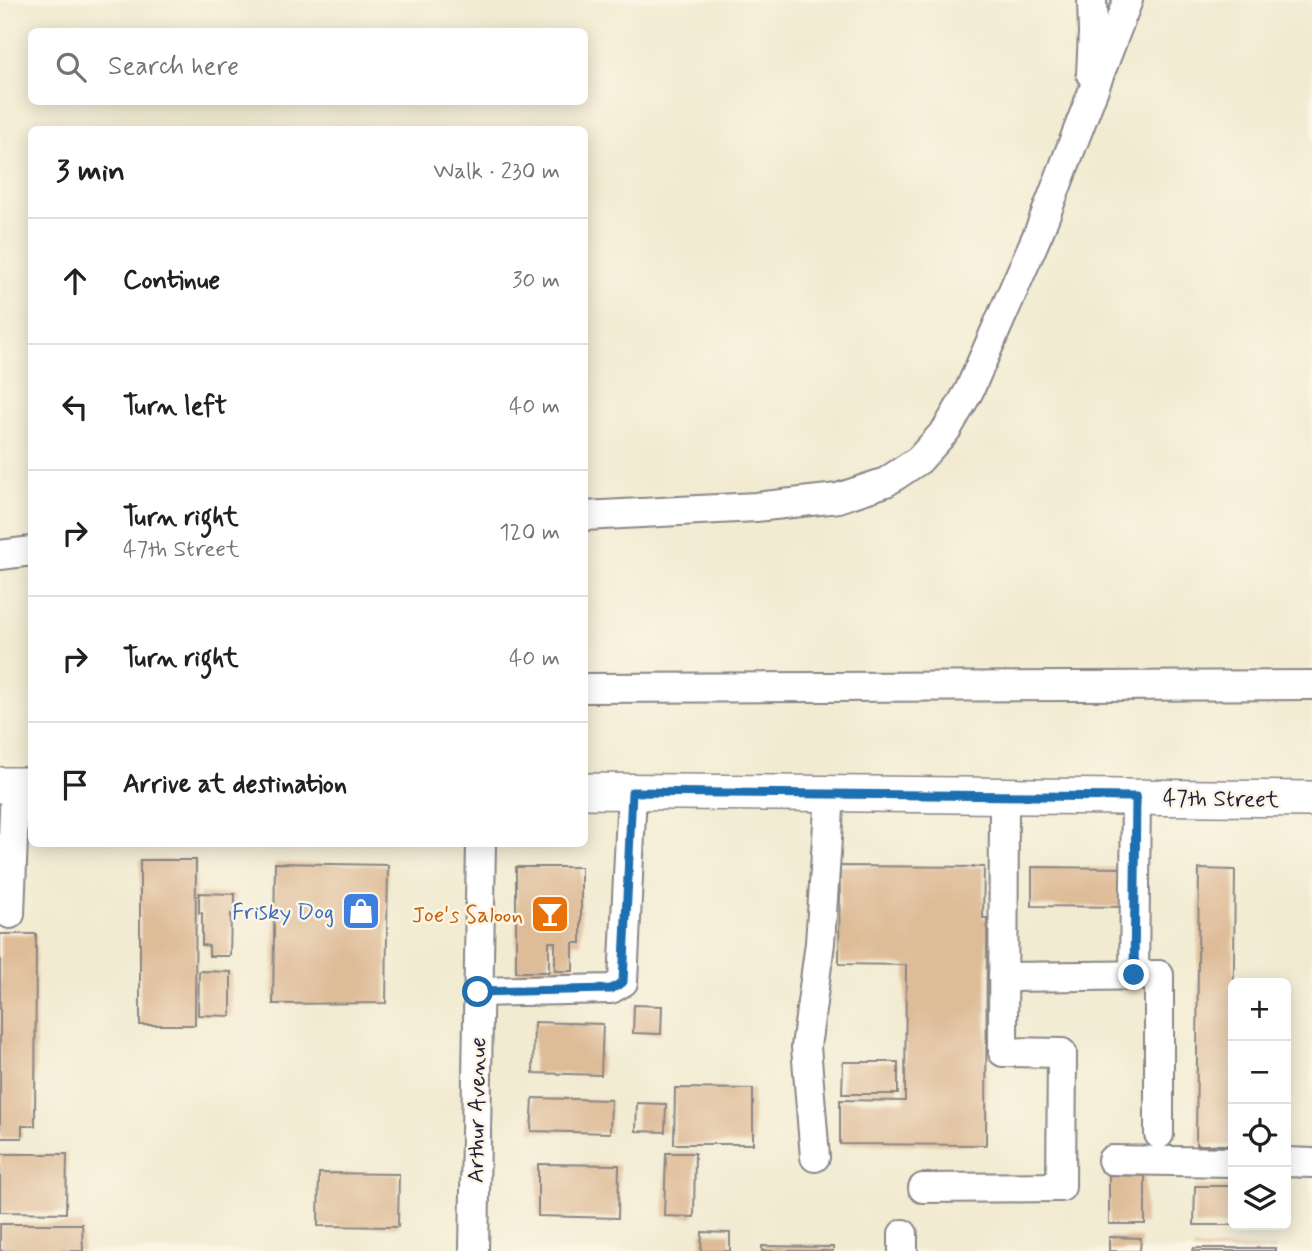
<!DOCTYPE html>
<meta charset="utf-8">
<style>
body{margin:0;font-family:Mynerve,sans-serif;background:#f6f6f6;color:#202124}
.controls{position:absolute;right:21px;bottom:21px;display:grid;overflow:hidden;border-radius:10px;box-shadow:0 4px 18px #0003}
.controls button{width:63px;height:63px;display:grid;place-items:center;padding:0;border:0;border-bottom:2px solid #e0e0e0;background:#fff;color:#202124;font:35px sans-serif}
.stop{position:absolute;width:21px;height:21px;margin:-16px;border:5px solid #1f6fb2;border-radius:50%;background:#fff}
.stop.end{background:#1f6fb2;border-color:#fff;box-shadow:0 2px 7px #0008}
.list{margin:0;padding:0;list-style:none}
h2{display:flex;justify-content:space-between;align-items:center;height:91px;margin:0;padding:0 28px;font-size:30px}
h2 small{font-size:23px;font-weight:400;color:#757577}
.list li{display:grid;grid-template-columns:46px 1fr auto;gap:21px;align-items:center;box-sizing:border-box;height:126px;padding:0 28px;border-top:2px solid #e0e0e0}
.list b{display:block;font-size:26px;white-space:nowrap}
.list p{margin:0;font-size:23px;white-space:nowrap;color:#757577}
.list em{font-size:23px;font-style:normal;color:#757577}
.icon{flex:none;width:38px;height:38px;fill:none;stroke:currentColor;stroke-width:2;stroke-linecap:round;stroke-linejoin:round}
.map{position:relative;flex:none;width:1312px;height:1251px;overflow:hidden}
.search{position:absolute;background:#fff;box-shadow:0 4px 18px #0003;left:28px;top:28px;width:560px;height:77px;display:flex;align-items:center;gap:18px;box-sizing:border-box;padding:0 24px;border-radius:10px;color:#757577;font-size:26px}
.panel{position:absolute;background:#fff;box-shadow:0 4px 18px #0003;left:28px;top:126px;width:560px;height:721px;border-radius:10px}
.map>svg:first-child{display:block}
.building{fill:#debc98}
.lines{fill:none;stroke-linecap:round;stroke-linejoin:round}
.minor-casing{stroke:#8a8686;stroke-width:32}
.major-casing{stroke:#8a8686;stroke-width:38}
.minor{stroke:#fff;stroke-width:28}
.major{stroke:#fff;stroke-width:35}
.route{stroke:#1f6fb2;stroke-width:9}
.labels{text-anchor:middle;stroke-width:5;stroke-linejoin:round;paint-order:stroke}
.street-label{font-size:23px;fill:#22223b;stroke:#fcf5e5}
.shop-label{font-size:23px;fill:#366cbe;stroke:#fcf5e5;text-anchor:end}
.food-label{font-size:23px;fill:#c56008;stroke:#fcf5e5;text-anchor:end}
</style>
<div class="map">
<svg width="1312" height="1251" viewBox="0 0 1312 1251">
<rect width="100%" height="100%" fill="#fcf5e5"/>
<filter id="ink" filterUnits="userSpaceOnUse"><feTurbulence type="fractalNoise" baseFrequency=".0143" numOctaves="2"/><feDisplacementMap in="SourceGraphic" scale="14" xChannelSelector="R" yChannelSelector="G"/><feConvolveMatrix kernelMatrix="1 2 1 2 8 2 1 2 1" color-interpolation-filters="sRGB"/></filter>
<filter id="wash" filterUnits="userSpaceOnUse"><feTurbulence type="fractalNoise" baseFrequency=".00686" numOctaves="4" result="noise"/><feDisplacementMap in="SourceGraphic" scale="28" xChannelSelector="R" yChannelSelector="G"/><feGaussianBlur stdDeviation="1.57" result="paint"/><feColorMatrix in="noise" values="0 0 0 0 0 0 0 0 0 0 0 0 0 0 0 0 0 1.4 0 .05"/><feComposite in="paint" operator="in"/></filter>
<g filter="url(#wash)">
<rect width="100%" height="100%" fill="#f2ebd2"/>
<g id="blocks">
<g class="building">
<path d="M 140,860 L 196,860 L 195,1025 L 140,1025 Z"/>
<path d="M 275,863 L 388,865 L 386,1003 L 273,1004 Z"/>
<path d="M 840,866 L 984,867 L 983,918 L 987,918 L 986,1145 L 840,1144 L 840,1100 L 905,1101 L 906,965 L 839,964 Z"/>
<path d="M 516,867 L 581,867 L 581,943 L 573,943 L 573,971 L 555,971 L 555,942 L 549,942 L 549,972 L 516,972 Z"/>
<path d="M 1032,867 L 1126,868 L 1126,907 L 1032,906 Z"/>
<path d="M 1199,869 L 1235,870 L 1232,1145 L 1196,1145 Z"/>
<path d="M 199,893 L 235,894 L 235,915 L 231,914 L 230,956 L 209,956 L 209,946 L 202,945 L 202,913 L 199,913 Z"/>
<path d="M 0,934 L 36,934 L 35,1126 L 22,1126 L 22,1138 L 0,1138 Z"/>
<path d="M 199,971 L 231,972 L 231,1016 L 198,1015 Z"/>
<path d="M 634,1005 L 662,1006 L 661,1034 L 633,1033 Z"/>
<path d="M 534,1022 L 603,1024 L 601,1075 L 533,1073 Z"/>
<path d="M 843,1062 L 898,1062 L 898,1094 L 842,1094 Z"/>
<path d="M 675,1088 L 753,1089 L 753,1144 L 674,1144 Z"/>
<path d="M 533,1098 L 611,1100 L 610,1133 L 531,1131 Z"/>
<path d="M 637,1103 L 666,1104 L 665,1132 L 636,1131 Z"/>
<path d="M 666,1153 L 695,1153 L 694,1217 L 664,1216 Z"/>
<path d="M 0,1154 L 67,1154 L 66,1213 L 0,1212 Z"/>
<path d="M 538,1164 L 619,1165 L 618,1218 L 538,1216 Z"/>
<path d="M 319,1173 L 399,1174 L 398,1227 L 318,1226 Z"/>
<path d="M 1109,1175 L 1145,1176 L 1145,1224 L 1109,1224 Z"/>
<path d="M 1195,1186 L 1233,1186 L 1233,1225 L 1194,1225 Z"/>
<path d="M 0,1224 L 82,1224 L 83,1251 L 0,1251 Z"/>
<path d="M 702,1232 L 730,1233 L 730,1251 L 701,1251 Z"/>
<path d="M 1109,1237 L 1141,1238 L 1140,1251 L 1109,1251 Z"/>
<path d="M 762,1246 L 833,1247 L 833,1251 L 762,1251 Z"/>
<path d="M 1194,1248 L 1275,1248 L 1275,1251 L 1193,1251 Z"/>
</g>
</g>
</g>
<g filter="url(#ink)">
<use href="#blocks" fill-opacity="0" stroke="#8a8686" stroke-width="2"/>
<g class="lines">
<defs>
<g id="minor">
<path d="M 1091,74 L 1093,33 L 1092,0"/>
<path d="M 584,516 L 756,507 L 838,498 L 886,482 L 919,460 L 947,429 L 969,391 L 1040,229 L 1128,0"/>
<path d="M 0,555 L 32,551"/>
<path d="M 584,688 L 1312,685"/>
<path d="M 10,914 L 15,785"/>
<path d="M 1134,975 L 1136,797"/>
<path d="M 1003,977 L 1159,975 L 1159,1134"/>
<path d="M 478,992 L 611,989 L 623,982 L 632,792"/>
<path d="M 815,1157 L 806,1047 L 820,943 L 830,794"/>
<path d="M 1112,1160 L 1233,1162"/>
<path d="M 1286,1162 L 1312,1163"/>
<path d="M 923,1188 L 1061,1187 L 1062,1053 L 1003,1052 L 1004,796"/>
<path d="M 474,1251 L 481,844"/>
<path d="M 903,1251 L 903,1234"/>
</g>
<g id="major">
<path d="M 0,785 L 32,785"/>
<path d="M 584,791 L 1312,799"/>
</g>
</defs>
<use href="#minor" class="minor-casing"/>
<use href="#major" class="major-casing"/>
<use href="#minor" class="minor"/>
<use href="#major" class="major"/>
</g>
</g>
<g class="lines" filter="url(#ink)">
<path class="route" d="M 478,992 L 611,989 L 623,982 L 632,792 L 1136,797 L 1134,975"/>
</g>
<defs>
<symbol id="shop-square" viewBox="-11 -11 22 22"><rect x="-9" y="-9" width="18" height="18" rx="4" fill="#3f7fe0" stroke="#fcf5e5"/><path d="M-5-2.5h2.3a2.7 3.5 0 0 1 5.4 0H5L5.5 6h-11ZM-1.5-2.5h3a1.5 2.3 0 0 0-3 0Z" fill="#fff"/></symbol>
<symbol id="bar-square" viewBox="-11 -11 22 22"><rect x="-9" y="-9" width="18" height="18" rx="4" fill="#e8710a" stroke="#fcf5e5"/><path d="M-6-5H6L.8 .8V4.5H3.5V6h-7V4.5H-.8V.8Z" fill="#fff"/></symbol>
</defs>
<g fill-rule="evenodd">
<use href="#shop-square" x="339" y="889" width="44" height="44"/>
<use href="#bar-square" x="528" y="892" width="44" height="44"/>
</g>
<g class="labels">
<g class="street-label">
<text transform="translate(1221 798) rotate(1)" y="8">47th Street</text>
<text transform="translate(476 1110) rotate(-89)" y="8">Arthur Avenue</text>
</g>
<g class="shop-label">
<text x="334" y="919">Frisky Dog</text>
</g>
<g class="food-label">
<text x="523" y="922">Joe's Saloon</text>
</g>
</g>
</svg>
<div class="controls">
<button>+</button>
<button>−</button>
<button><svg class="icon" aria-label="locate" viewBox="0 0 24 24"><circle cx="12" cy="12" r="6"/><path d="M12 2v4M12 18v4M2 12h4M18 12h4"/></svg></button>
<button><svg class="icon" aria-label="layers" viewBox="0 0 24 24"><path d="M12 4l9 5-9 5-9-5zM3 14l9 5 9-5"/></svg></button>
</div>
<div class="stop" style="left:478px;top:992px"></div>
<div class="stop end" style="left:1134px;top:975px"></div>
<div class="search"><svg class="icon" aria-label="search" viewBox="0 0 24 24"><circle cx="10" cy="10" r="6"/><path d="M15 15l6 6"/></svg>Search here</div>
<section class="panel">
<h2>3 min<small>Walk · 230 m</small></h2>
<ul class="list">
<li><svg class="icon" aria-label="ahead" viewBox="0 0 24 24"><path d="M12 20V5M6 11l6-6 6 6"/></svg><div><b>Continue</b></div><em>30 m</em></li>
<li><svg class="icon" aria-label="left" viewBox="0 0 24 24"><path d="M17 20v-9H6M10 6l-5 5 5 5"/></svg><div><b>Turn left</b></div><em>40 m</em></li>
<li><svg class="icon" aria-label="right" viewBox="0 0 24 24"><path d="M7 20v-9h11M14 6l5 5-5 5"/></svg><div><b>Turn right</b><p>47th Street</p></div><em>120 m</em></li>
<li><svg class="icon" aria-label="right" viewBox="0 0 24 24"><path d="M7 20v-9h11M14 6l5 5-5 5"/></svg><div><b>Turn right</b></div><em>40 m</em></li>
<li><svg class="icon" aria-label="arrive" viewBox="0 0 24 24"><path d="M6 21V4h12l-3 4 3 4H6"/></svg><div><b>Arrive at destination</b></div></li>
</ul>
</section>
</div>
